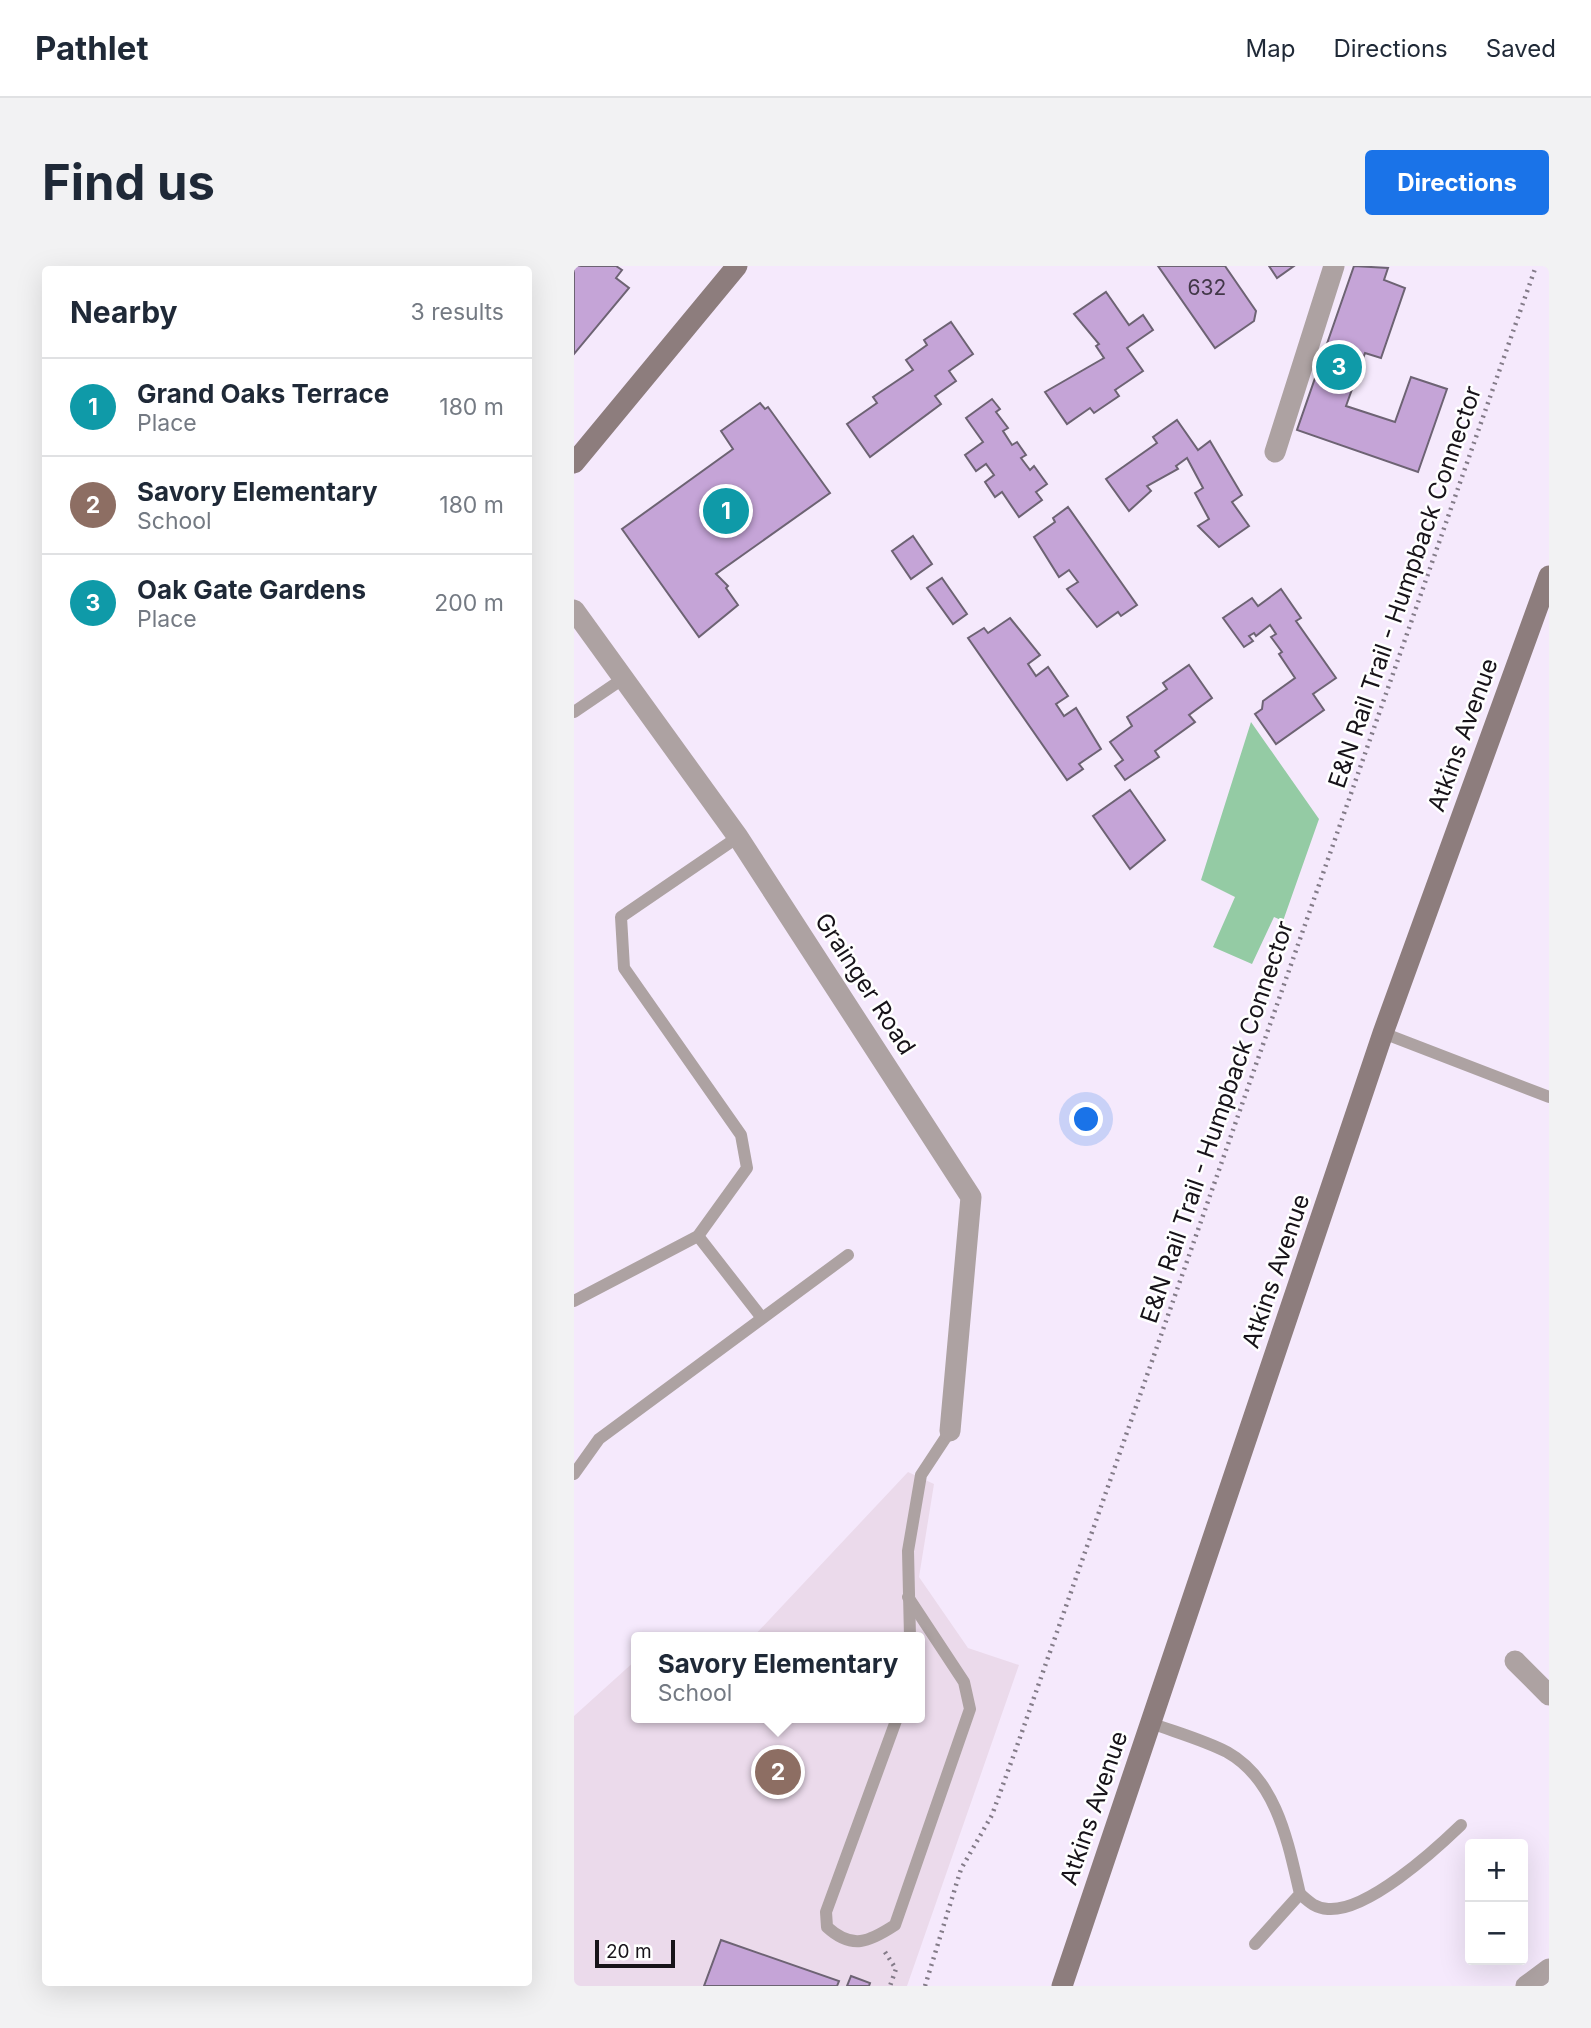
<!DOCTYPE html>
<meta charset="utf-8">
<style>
body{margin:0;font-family:Inter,sans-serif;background:#f2f2f3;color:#1f2937}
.controls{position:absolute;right:21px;bottom:21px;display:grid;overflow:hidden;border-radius:7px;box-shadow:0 7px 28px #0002}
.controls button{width:63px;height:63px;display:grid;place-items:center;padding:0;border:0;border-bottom:2px solid #e0e1e3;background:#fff;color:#1f2937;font:35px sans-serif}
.scale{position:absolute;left:21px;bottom:18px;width:80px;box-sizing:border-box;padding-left:7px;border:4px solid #171319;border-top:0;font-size:19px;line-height:24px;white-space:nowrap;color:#171319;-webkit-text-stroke:5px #fff;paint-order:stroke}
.you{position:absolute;left:513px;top:854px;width:24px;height:24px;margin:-18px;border:5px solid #fff;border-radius:50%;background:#1a73e8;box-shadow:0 0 0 10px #1a73e833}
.badge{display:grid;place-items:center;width:46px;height:46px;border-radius:50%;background:#1a73e8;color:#fff;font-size:23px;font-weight:700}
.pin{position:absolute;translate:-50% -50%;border:4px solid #fff;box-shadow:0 2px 7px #0006}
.popup{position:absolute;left:57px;top:1366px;width:294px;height:91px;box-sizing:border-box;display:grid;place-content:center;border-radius:7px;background:#fff;filter:drop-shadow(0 2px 5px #0005);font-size:23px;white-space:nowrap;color:#747a83}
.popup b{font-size:26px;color:#1f2937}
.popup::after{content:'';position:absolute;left:50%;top:100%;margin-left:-14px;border:14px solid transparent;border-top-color:#fff}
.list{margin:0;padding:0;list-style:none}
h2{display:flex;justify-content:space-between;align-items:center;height:91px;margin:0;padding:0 28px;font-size:30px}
h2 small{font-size:23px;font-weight:400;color:#747a83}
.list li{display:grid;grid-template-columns:46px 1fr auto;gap:21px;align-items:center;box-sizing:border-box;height:98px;padding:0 28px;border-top:2px solid #e0e1e3}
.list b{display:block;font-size:26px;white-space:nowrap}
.list p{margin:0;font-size:23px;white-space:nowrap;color:#747a83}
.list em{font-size:23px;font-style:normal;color:#747a83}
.map{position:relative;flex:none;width:975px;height:1720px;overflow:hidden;border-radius:7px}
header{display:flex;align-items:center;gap:42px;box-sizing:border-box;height:98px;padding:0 35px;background:#fff;border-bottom:2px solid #e0e1e3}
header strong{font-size:33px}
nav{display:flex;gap:38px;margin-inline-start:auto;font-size:24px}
.intro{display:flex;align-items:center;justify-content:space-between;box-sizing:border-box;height:168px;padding:0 42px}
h1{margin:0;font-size:49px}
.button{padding:18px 32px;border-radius:7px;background:#1a73e8;color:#fff;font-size:24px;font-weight:700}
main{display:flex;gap:42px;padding:0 42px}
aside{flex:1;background:#fff;border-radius:7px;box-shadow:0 7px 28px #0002}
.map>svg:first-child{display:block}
.education{fill:#ebdaeb}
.green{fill:#94cba4}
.building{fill:#c5a4d7;stroke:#6d6373;stroke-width:2}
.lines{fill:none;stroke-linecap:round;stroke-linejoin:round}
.path{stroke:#837b88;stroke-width:4.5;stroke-dasharray:2 5;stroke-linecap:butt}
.lane{stroke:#ada2a2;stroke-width:12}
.street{stroke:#ada2a2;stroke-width:21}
.secondary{stroke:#8d7d7d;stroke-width:21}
.labels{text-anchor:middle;stroke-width:5;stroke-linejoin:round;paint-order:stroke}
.number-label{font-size:21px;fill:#423748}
.street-label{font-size:24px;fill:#171319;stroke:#fff}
</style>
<header>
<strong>Pathlet</strong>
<nav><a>Map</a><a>Directions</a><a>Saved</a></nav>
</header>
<div class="intro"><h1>Find us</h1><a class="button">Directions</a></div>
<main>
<aside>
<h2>Nearby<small>3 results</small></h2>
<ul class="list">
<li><span class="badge" style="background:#0f9aa8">1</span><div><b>Grand Oaks Terrace</b><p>Place</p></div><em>180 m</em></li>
<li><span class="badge" style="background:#8d6e63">2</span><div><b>Savory Elementary</b><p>School</p></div><em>180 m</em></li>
<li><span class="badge" style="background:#0f9aa8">3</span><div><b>Oak Gate Gardens</b><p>Place</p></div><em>200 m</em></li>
</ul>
</aside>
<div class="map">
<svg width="975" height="1720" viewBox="0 0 975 1720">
<rect width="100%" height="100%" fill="#f5e9fc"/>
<path class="education" d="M 334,1206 L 360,1218 L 345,1311 L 394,1382 L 445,1399 L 333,1720 L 0,1720 L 0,1450 L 62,1394 L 62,1452 L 346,1452 L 346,1371 L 179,1371 Z"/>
<path class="green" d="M 677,456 L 745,553 L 709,655 L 700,651 L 678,698 L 639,681 L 661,631 L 627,614 Z"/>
<g class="building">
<path d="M 0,0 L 42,0 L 48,4 L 42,12 L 55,22 L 0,88 Z"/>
<path d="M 584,0 L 651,0 L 682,45 L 680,55 L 641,82 Z"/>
<path d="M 695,0 L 720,0 L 703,12 Z"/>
<path d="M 780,0 L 814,2 L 810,14 L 831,22 L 807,92 L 791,87 L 772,140 L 821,156 L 837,111 L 873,123 L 844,206 L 723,164 Z"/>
<path d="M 532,26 L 555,59 L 569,49 L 579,64 L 553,82 L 569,105 L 541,124 L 545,130 L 520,147 L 516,142 L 493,158 L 471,126 L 530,92 L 522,80 L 525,78 L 500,48 Z"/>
<path d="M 377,56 L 399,88 L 375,105 L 382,115 L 361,130 L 367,138 L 296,191 L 273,158 L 303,137 L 299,131 L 339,104 L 332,94 L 353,79 L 350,74 Z"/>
<path d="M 418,133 L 426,143 L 422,146 L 434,162 L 429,165 L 438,179 L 443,176 L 452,189 L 447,192 L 456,204 L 460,200 L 473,218 L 462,226 L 468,234 L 445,251 L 428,226 L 421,231 L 411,216 L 420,209 L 412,198 L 402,205 L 391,189 L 409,176 L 392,152 Z"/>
<path d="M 186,137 L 191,143 L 194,141 L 256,227 L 142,308 L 154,320 L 152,322 L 164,339 L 125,371 L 48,263 L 159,183 L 147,165 Z"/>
<path d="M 603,154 L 624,184 L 636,175 L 668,229 L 658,236 L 675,260 L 645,281 L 624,260 L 635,253 L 621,227 L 629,222 L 613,192 L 602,200 L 604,203 L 573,220 L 577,225 L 555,245 L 532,213 L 583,177 L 579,171 Z"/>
<path d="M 494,241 L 563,339 L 547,350 L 544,346 L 523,361 L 493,323 L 504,316 L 495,304 L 485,311 L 460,271 L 481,256 L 479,252 Z"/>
<path d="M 339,270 L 358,298 L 337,313 L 318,285 Z"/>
<path d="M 368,312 L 393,348 L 379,358 L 353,322 Z"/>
<path d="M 707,323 L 727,352 L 722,355 L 762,412 L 739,428 L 750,444 L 702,478 L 681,448 L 688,443 L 689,435 L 721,412 L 705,388 L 708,386 L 697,371 L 702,368 L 696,359 L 682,370 L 680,367 L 675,370 L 679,375 L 670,381 L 649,352 L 678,332 L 684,340 Z"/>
<path d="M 436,352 L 466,389 L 454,398 L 462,410 L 474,401 L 494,430 L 482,438 L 490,450 L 502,442 L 527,483 L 505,498 L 509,503 L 493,514 L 394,372 L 410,362 L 414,367 Z"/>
<path d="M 615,399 L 638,432 L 615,449 L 621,456 L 581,485 L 585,491 L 551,514 L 541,500 L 549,494 L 536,476 L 558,460 L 553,451 L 593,423 L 589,417 Z"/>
<path d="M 556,524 L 591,574 L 556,603 L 519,550 Z"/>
<path d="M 147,1674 L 265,1715 L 263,1720 L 130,1720 Z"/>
<path d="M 277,1710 L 296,1717 L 295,1720 L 273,1720 Z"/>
</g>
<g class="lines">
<g class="path">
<path d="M 311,1686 L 322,1703 L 316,1720"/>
<path d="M 351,1720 L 387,1603 L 418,1549 L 443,1480 L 962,0"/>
</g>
<g class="lane">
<path d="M 0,446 L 50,412"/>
<path d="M 809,767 L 975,831"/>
<path d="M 124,970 L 188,1052"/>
<path d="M 0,1035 L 124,970 L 173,902 L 167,869 L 50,702 L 47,651 L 164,571"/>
<path d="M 0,1208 L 25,1173 L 274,989"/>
<path d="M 336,1371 L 334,1285 L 347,1209 L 376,1165"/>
<path d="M 323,1452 L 252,1646 L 253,1661 C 278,1684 295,1676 321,1659 L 396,1443 L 390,1416 L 334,1331"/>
<path d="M 577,1457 C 601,1466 630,1474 653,1486 C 703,1514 714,1577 726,1628 L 681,1678"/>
<path d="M 726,1628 C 735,1636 741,1642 754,1643 C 793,1646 860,1585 887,1559"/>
</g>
<g class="street">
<path d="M 701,186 L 760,0"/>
<path d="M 0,344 L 164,571 L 397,931 L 376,1165"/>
<path d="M 941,1395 L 975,1429"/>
<path d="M 952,1720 L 975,1703"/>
</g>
<g class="secondary">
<path d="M 0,197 L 163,0"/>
<path d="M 488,1720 L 809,767 L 975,310"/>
</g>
</g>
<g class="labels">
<g class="number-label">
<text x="633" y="29">632</text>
</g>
<g class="street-label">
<text transform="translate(831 321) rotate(-71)" y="8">E&amp;N Rail Trail - Humpback Connector</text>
<text transform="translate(889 469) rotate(-70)" y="8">Atkins Avenue</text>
<text transform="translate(291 718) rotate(57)" y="8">Grainger Road</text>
<text transform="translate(643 856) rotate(-71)" y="8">E&amp;N Rail Trail - Humpback Connector</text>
<text transform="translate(702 1005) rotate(-71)" y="8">Atkins Avenue</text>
<text transform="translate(520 1542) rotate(-71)" y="8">Atkins Avenue</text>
</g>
</g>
</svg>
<div class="controls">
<button>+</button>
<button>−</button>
</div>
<div class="scale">20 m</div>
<div class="you"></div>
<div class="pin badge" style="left:152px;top:245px;background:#0f9aa8">1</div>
<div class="pin badge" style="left:204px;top:1506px;background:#8d6e63">2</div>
<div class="popup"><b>Savory Elementary</b>School</div>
<div class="pin badge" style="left:765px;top:101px;background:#0f9aa8">3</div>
</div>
</main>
